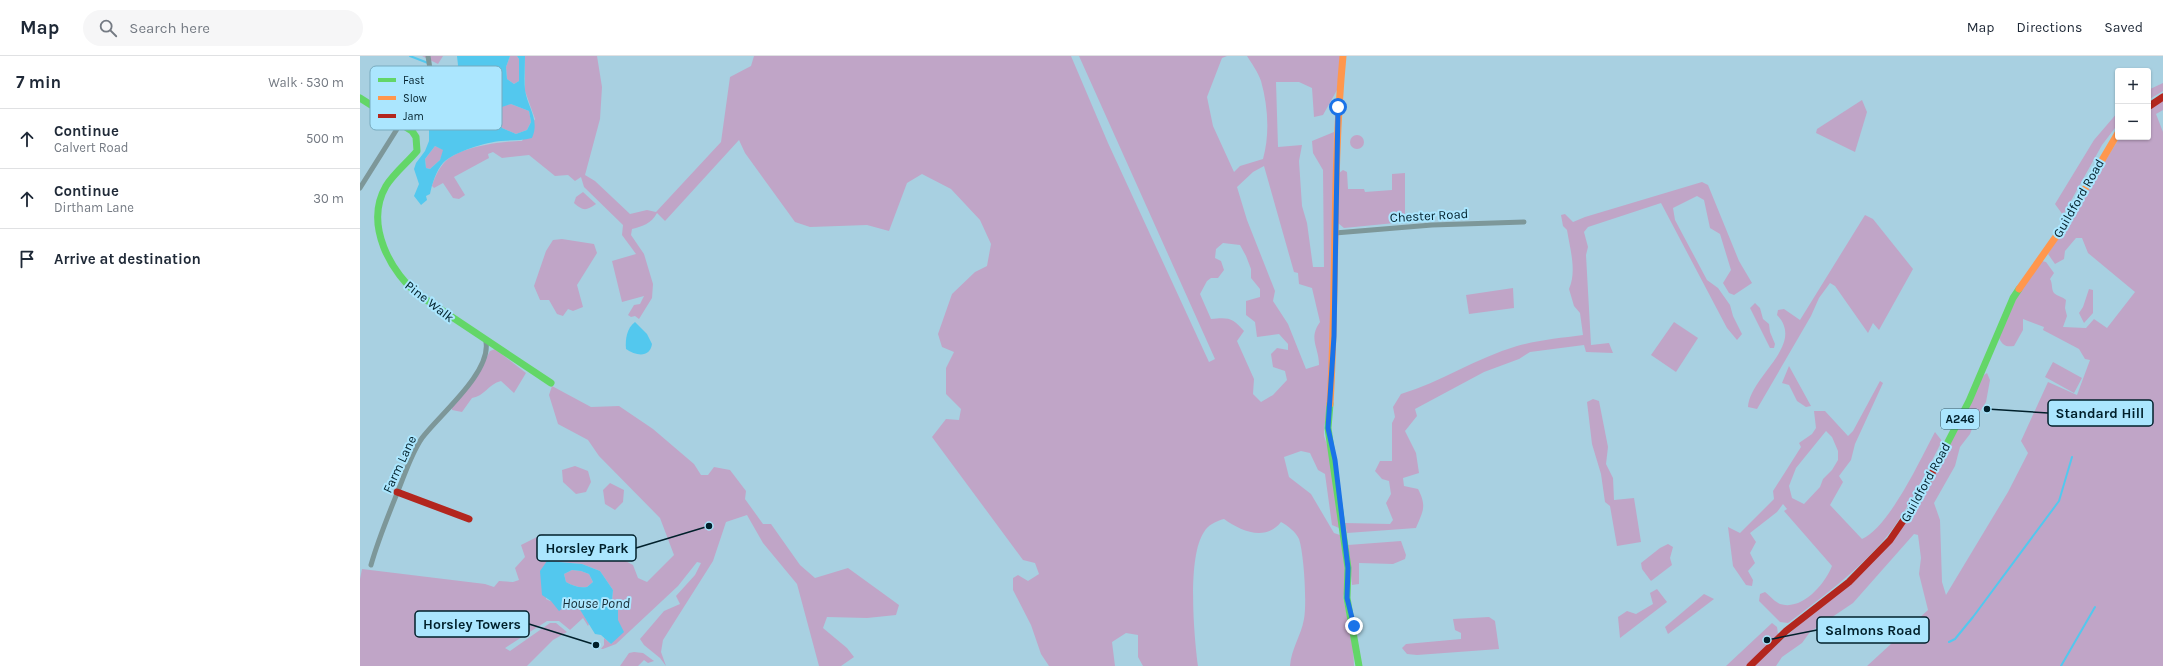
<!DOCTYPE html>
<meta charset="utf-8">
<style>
body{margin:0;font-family:Karla,sans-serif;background:#f6f6f7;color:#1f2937}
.controls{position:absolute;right:12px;top:12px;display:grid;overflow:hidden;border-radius:4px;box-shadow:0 1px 3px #0004}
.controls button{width:36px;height:36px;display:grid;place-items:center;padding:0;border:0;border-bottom:1px solid #e0e1e3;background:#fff;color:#1f2937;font:20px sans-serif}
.stop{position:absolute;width:12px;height:12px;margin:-9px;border:3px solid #1a73e8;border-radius:50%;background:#fff}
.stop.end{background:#1a73e8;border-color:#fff;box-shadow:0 1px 4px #0008}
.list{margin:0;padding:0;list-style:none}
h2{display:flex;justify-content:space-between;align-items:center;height:52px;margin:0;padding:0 16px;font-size:17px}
h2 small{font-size:13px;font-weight:400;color:#747a83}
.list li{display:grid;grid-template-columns:26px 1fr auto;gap:12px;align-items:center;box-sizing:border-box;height:60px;padding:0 16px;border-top:1px solid #e0e1e3}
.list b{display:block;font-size:15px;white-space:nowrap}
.list p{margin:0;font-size:13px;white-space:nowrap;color:#747a83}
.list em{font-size:13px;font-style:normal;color:#747a83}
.icon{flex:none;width:22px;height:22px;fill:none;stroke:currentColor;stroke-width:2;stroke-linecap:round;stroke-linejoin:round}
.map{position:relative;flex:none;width:1803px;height:610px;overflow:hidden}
header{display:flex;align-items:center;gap:24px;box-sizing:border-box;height:56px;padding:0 20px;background:#fff;border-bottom:1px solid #e0e1e3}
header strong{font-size:19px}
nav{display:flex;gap:22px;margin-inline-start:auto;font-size:14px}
.search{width:280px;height:36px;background:#f6f6f7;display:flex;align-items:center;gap:10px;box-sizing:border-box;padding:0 14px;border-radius:22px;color:#747a83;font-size:15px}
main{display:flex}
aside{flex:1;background:#fff}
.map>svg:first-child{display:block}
.green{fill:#c0a5c7;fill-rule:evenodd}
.water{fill:#53c8ee;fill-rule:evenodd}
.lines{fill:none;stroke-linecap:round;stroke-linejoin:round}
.stream{stroke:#53c8ee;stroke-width:2}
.street{stroke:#7d9799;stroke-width:5}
.fast{stroke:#63d668;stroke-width:7}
.slow{stroke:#ff974d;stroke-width:7}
.jam{stroke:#b3261e;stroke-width:7}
.route{stroke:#1a73e8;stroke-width:5}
.labels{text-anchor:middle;stroke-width:4;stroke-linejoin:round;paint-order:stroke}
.shield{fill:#abe6fe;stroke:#335b6a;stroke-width:1}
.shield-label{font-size:12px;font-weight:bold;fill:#00202b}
.street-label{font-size:13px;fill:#00202b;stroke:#abe6fe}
.water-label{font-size:14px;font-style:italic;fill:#162d36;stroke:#abe6fe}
.key{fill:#abe6fe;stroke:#78abbf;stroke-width:1}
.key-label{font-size:11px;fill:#00202b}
.leader{fill:none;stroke:#00202b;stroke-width:1.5}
.callout-dot{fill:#00202b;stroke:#abe6fe;stroke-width:1.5}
.callout{fill:#abe6fe;stroke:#00202b;stroke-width:1.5}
.callout-label{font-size:14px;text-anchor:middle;font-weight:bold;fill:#00202b}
</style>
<header>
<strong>Map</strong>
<div class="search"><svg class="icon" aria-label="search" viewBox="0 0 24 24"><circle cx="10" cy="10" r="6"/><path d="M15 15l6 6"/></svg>Search here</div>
<nav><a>Map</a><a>Directions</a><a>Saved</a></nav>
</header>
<main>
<aside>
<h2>7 min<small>Walk · 530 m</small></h2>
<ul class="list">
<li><svg class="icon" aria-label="ahead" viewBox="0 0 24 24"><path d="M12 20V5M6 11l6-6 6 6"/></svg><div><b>Continue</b><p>Calvert Road</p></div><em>500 m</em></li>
<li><svg class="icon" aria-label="ahead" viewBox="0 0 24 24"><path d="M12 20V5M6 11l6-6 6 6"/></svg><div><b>Continue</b><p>Dirtham Lane</p></div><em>30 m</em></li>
<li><svg class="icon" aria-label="arrive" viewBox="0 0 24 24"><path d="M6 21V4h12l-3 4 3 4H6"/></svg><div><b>Arrive at destination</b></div></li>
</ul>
</aside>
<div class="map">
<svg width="1803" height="610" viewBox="0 0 1803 610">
<rect width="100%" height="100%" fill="#a8d0e1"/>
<g class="green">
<path d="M 62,0 L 83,0 L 78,8 Z"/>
<path d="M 150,0 L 157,0 L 159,3 L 159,25 L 154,28 L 147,23 L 146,11 Z"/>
<path d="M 165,0 L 237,0 L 242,31 L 240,63 L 225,119 L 235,125 L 270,158 L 287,154 L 296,156 L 361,86 L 370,21 L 391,10 L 394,0 L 711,0 L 748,87 L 849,306 L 855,303 L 719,0 L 867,0 L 862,2 L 847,41 L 853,70 L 874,116 L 880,110 L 903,103 C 910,78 908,50 901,25 C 898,16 892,8 887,0 L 981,0 L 977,34 L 963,59 L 954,61 L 952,32 L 939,26 L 916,26 L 918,91 L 942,89 L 939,105 L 942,150 L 947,167 L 953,211 L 964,211 L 963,114 L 953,97 L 952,85 L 974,76 L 970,311 L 967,360 L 964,370 L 964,380 L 973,407 L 980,469 L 979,472 L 972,469 L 965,418 L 958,414 L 950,397 L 941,395 L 924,401 L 929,421 L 951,438 L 974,477 L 980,479 L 987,528 L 983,541 L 993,589 L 994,610 L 930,610 C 931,593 941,580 944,563 C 947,547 944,498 939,483 C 936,476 928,470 921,466 C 905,486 881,475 864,463 C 856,465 848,469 844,476 C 827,501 834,580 838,610 L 783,610 L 778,601 L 778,579 L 766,577 L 752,586 L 755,610 L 689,610 L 681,598 L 671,569 L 653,534 L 653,522 L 658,519 L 668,525 L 679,518 L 675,507 L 663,504 L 572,381 L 586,363 L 599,364 L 601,353 L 586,338 L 586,312 L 594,296 L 582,291 L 578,278 L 592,238 L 615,216 L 627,210 L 631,188 L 620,164 L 591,133 L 562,118 L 547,127 L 529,175 L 507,169 L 450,171 L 435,166 L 385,97 L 379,84 L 305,165 L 297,157 C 291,168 283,170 272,173 L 271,179 L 284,198 L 293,228 L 292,242 L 279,263 L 275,260 L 271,261 L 268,259 L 274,249 L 280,248 L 284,240 L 262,246 L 252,205 L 276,198 L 262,179 L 263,169 L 224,131 L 221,121 L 215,125 L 208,119 L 195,120 L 169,99 L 142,102 L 133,96 L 128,98 L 129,102 L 94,121 L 105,139 L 99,143 L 93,142 L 83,127 L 74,132 L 72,130 C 74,123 78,114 83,108 C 96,91 142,85 162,85 L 175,63 L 165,35 ZM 904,110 L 934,216 L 938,217 L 939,228 L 952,232 L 960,266 C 948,283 959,291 959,309 L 946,313 L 928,268 L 913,245 L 915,235 L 887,164 L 877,131 L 893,116 ZM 863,187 L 880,189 L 886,200 L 891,213 L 891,222 L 900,233 L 900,241 L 886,245 L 886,259 L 895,266 L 897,281 L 919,278 L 928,288 L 928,294 L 917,292 L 911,298 L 913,311 L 925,315 L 927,324 L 913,339 L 901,346 L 893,338 L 894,323 L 877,285 L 884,275 C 873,262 869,261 851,263 L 840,238 L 847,225 L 851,222 L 858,222 L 864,214 L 861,205 L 855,202 L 856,193 Z"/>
<path d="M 1803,27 L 1803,35 L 1788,44 L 1788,34 Z"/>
<path d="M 1502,44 L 1507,56 L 1495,96 L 1456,77 L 1457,73 Z"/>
<path d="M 1803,44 L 1803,54 L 1796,58 L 1803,76 L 1803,610 L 1507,610 L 1568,554 L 1559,518 L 1561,502 L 1558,479 L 1554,478 L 1493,547 L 1450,576 L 1442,587 L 1422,601 L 1416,610 L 1393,610 L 1532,486 L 1624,319 L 1627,317 L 1630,324 L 1626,346 L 1617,360 L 1610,378 L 1600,391 L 1595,410 L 1574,447 L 1580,464 L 1582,526 L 1586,539 L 1648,436 L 1668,397 L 1661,385 L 1688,326 L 1717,339 L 1730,304 L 1725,303 L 1719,293 L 1683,274 L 1684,271 L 1663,263 L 1663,274 L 1654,290 C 1646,291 1643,290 1639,282 L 1657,240 L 1682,205 L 1686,206 L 1694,217 L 1690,223 C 1693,228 1691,233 1694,237 C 1697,240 1703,241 1706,244 L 1705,252 L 1707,260 L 1703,271 L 1726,272 L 1734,263 L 1747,272 L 1775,236 L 1728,197 L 1722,182 L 1716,182 L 1705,195 L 1704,203 L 1695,208 L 1688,198 L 1760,81 L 1788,81 L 1788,54 Z"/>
<path d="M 151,48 L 169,55 L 171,66 L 167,74 L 156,78 L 142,72 L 137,65 L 142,50 Z"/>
<path d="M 1758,56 L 1758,68 L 1742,89 L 1703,159 L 1695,148 L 1734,84 Z"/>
<circle cx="997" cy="86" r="7"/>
<path d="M 75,90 L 84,94 L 80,104 L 70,113 L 66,112 L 65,103 Z"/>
<path d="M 983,114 L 987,116 L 988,133 L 1004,133 L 1005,136 L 1032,134 L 1032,118 L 1045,117 L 1045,166 L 984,172 L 978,167 L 978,118 Z"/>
<path d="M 1342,126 L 1348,129 L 1379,205 L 1392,227 L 1374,239 L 1369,237 L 1363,227 L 1371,214 L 1360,178 L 1350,172 L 1344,144 L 1337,140 L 1313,152 L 1315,164 L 1347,224 L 1358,232 L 1370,249 L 1373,260 L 1382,278 L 1377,284 L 1367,272 L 1301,147 L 1228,171 L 1224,176 L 1228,191 L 1226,199 L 1231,289 L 1249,287 L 1253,297 L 1226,296 L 1224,289 L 1170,296 L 1159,303 L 1124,316 L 1055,353 L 1057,360 L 1045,375 L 1056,397 L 1059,417 L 1043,422 L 1044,430 L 1058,433 C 1067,450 1063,455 1056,472 L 987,477 L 985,467 L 1030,468 L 1033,464 L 1026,447 L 1031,438 L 1029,425 L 1022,423 L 1015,415 L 1020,405 L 1032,405 L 1032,367 L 1035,361 L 1033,351 L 1041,338 C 1081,326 1116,302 1157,290 C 1178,284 1201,282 1223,279 L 1220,257 L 1214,250 L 1209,233 C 1217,215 1210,193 1207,174 L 1203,170 L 1201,159 L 1205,158 L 1213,166 L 1225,161 Z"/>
<path d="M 223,136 L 236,148 C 226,155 223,155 214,147 L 216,141 Z"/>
<path d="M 1505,159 L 1513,163 L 1553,213 L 1519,274 L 1513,267 L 1508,277 L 1475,230 L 1470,227 L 1459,242 L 1451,260 L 1397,353 L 1388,351 C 1390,320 1446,289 1417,259 L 1418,254 L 1424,253 L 1440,264 Z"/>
<path d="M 202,183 L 234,188 L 237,197 L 217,229 L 223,251 L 213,255 L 208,253 L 203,260 L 197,258 L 189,244 L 180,244 L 174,230 L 186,195 L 193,184 Z"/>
<path d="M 1153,232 L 1154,252 L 1109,258 L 1106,239 Z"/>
<path d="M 1729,233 L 1733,234 L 1733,257 L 1724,267 L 1719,257 L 1723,251 Z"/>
<path d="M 1395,247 L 1400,252 L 1403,263 L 1409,268 L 1410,276 L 1415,288 L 1414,292 L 1410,292 L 1390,252 Z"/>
<path d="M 1314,266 L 1338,282 L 1316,316 L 1291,299 Z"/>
<path d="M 135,293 L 166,317 L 154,337 L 141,325 C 128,328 125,340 112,342 L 102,356 L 92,354 L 92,349 L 117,319 L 130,295 Z"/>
<path d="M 1693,306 L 1722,322 L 1714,337 L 1685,321 Z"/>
<path d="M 1429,310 L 1451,350 L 1446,351 L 1437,345 L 1429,329 L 1422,327 Z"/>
<path d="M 1520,325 L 1523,327 L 1495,388 L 1491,404 L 1479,420 L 1483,426 L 1470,449 L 1502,483 C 1530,470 1560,404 1575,376 L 1582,385 C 1567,414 1553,444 1534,471 C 1507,508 1464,540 1428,567 L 1420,566 L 1399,545 L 1400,538 L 1405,536 C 1410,540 1415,546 1420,548 C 1442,555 1465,528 1472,510 L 1424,455 L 1427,453 L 1423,448 L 1417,456 L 1390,477 L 1396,486 L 1390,497 L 1395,507 L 1388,515 L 1393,524 L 1392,530 L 1386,529 L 1373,510 L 1368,471 L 1380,477 L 1414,443 L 1413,435 L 1441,391 L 1439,387 L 1452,378 L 1456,372 L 1454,355 L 1465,355 L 1488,380 L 1493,375 ZM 1466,375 L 1472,381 L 1478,395 L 1478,404 L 1472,414 L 1463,423 L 1460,431 L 1444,448 L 1432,442 L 1429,430 L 1436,412 Z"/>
<path d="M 192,330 L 231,351 L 259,350 L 293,373 L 334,408 L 341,419 L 348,419 L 354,411 L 370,414 L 386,435 L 385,443 L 403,468 L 411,468 L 440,509 L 455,522 L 488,512 L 539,549 L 536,559 L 507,562 L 467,561 L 463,572 L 487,592 L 494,601 L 481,610 L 459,610 L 437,528 L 403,487 L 387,459 L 366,466 L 353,505 L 303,584 L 301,596 L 306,610 L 300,602 L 284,589 L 280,583 L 304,555 L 320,548 L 316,540 L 335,519 L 341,507 L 337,506 L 318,530 L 256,588 L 243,593 L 241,593 L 244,589 L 244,582 L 251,588 C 256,571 263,560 252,545 L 253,534 L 240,515 L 222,508 L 187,505 L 186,543 L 190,545 L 214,543 L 229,568 L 228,570 L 223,562 L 210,574 L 199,565 L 187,565 L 145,592 L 150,595 L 190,567 L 196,567 L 207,576 L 193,584 L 167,610 L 0,610 L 0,523 L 2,513 L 125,528 L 134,531 L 139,525 L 153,526 L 159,524 L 155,512 L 165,501 L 161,489 L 183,478 L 212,490 L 241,492 L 273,509 L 278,522 L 287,526 L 314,499 L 300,462 L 239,400 L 228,384 L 198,368 L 189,339 Z"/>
<path d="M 1233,343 L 1239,345 L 1248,391 L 1246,408 L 1253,422 L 1254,444 L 1274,442 L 1281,486 L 1257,490 L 1250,450 L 1245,446 L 1241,418 L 1232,388 L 1227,346 Z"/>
<path d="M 215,410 L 228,415 L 231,426 L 226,436 L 216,438 L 203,426 L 202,414 Z"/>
<path d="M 250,427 L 264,434 L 263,446 L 255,454 L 245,448 L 243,434 Z"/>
<path d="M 1041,485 L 1046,499 L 1045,503 L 1033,508 L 999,507 L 999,528 L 992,529 L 988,489 Z"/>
<path d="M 1308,488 L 1313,491 L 1310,502 L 1312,509 L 1291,525 L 1282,513 L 1281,507 L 1300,492 Z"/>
<path d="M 212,514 L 221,515 L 229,518 L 233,526 L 227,531 C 219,532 213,530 206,526 L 204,518 Z"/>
<path d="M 1297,533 L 1307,546 L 1260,582 L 1258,561 L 1267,555 L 1276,558 L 1293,548 L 1290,537 Z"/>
<path d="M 1344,538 L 1354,543 L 1308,578 L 1305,571 Z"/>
<path d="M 1129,561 L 1135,565 L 1139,593 L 1057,599 L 1047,598 L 1042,592 L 1046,588 L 1101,583 L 1101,577 L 1095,574 L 1093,563 Z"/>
<path d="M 1412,567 L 1417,571 L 1418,578 L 1386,610 L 1366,610 Z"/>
<path d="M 274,596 L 283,597 L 294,605 L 288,607 L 284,604 L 278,610 L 260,610 L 269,597 Z"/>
</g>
<g class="water">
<path d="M 97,0 L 150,0 L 146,11 L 147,23 L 154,28 L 159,25 L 159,3 L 157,0 L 165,0 C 165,11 164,23 165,34 C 168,52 180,64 172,82 C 162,85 152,84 141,85 C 127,86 93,96 83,107 C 76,115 72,128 70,138 L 66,140 L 67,144 L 61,149 L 54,140 L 59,128 L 54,113 L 56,107 L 65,95 L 69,85 L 69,69 L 76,57 L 91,46 L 98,9 ZM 151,48 L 169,55 L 171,66 L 167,74 L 156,78 L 142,72 L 137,65 L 142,51 ZM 75,90 L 83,94 L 80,104 L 70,113 L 66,112 L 65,103 Z"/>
<path d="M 275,266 L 287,278 L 292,288 C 290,302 276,300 266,293 C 265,283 267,272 275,266 Z"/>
<path d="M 187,505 L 222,508 L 240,515 L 253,534 L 252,545 L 258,553 L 258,564 L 264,576 L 251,588 L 241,579 L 235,578 L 214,544 L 199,555 L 191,545 L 182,539 L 180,515 ZM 212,514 L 221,515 L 229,518 L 233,526 L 227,531 C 219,532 213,530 206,526 L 204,518 Z"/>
</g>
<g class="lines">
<g class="stream">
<path d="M 50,0 L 68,7"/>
<path d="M 82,13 L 95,19"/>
<path d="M 1589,586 L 1595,583 L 1613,561 L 1699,445 L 1712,401"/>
<path d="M 1701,610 L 1735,551"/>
</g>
<g class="street">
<path d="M 0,132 L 71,19 L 68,0"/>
<path d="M 975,177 L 1072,169 L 1164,166"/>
<path d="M 11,509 C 18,484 28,460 38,435 C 45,418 51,398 62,382 C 79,359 131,317 126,286"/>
</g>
<g class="fast">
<path d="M 0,42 L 52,75 L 56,81 L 57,95 C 47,107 34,117 26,130 C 4,168 30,218 62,241 L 191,327"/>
<path d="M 970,348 L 968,372 L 988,512 L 987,542 L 999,610"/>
<path d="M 1576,409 L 1609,345 L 1653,242 L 1659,233"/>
</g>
<g class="slow">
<path d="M 1659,233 L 1702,172 L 1758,77"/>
<path d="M 970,348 C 977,232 972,116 983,0"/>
</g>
<g class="jam">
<path d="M 1788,51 L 1803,41"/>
<path d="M 37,436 L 109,463"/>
<path d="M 1390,610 L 1426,575 L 1489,526 L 1530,484 L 1562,437 L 1576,409"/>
</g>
</g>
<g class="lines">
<path class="route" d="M 978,51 L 974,280 L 968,372 L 975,404 L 988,512 L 987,542 L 994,570"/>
</g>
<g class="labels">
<rect class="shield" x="1581" y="353" width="38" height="20" rx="3"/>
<g class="shield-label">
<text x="1600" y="367">A246</text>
</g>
<g class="street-label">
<text transform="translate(1718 142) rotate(-60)" y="5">Guildford Road</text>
<text transform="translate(1069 159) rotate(-3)" y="5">Chester Road</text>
<text transform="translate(70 245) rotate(38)" y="5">Pine Walk</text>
<text transform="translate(39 408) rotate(-65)" y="5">Farm Lane</text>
<text transform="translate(1565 426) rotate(-61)" y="5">Guildford Road</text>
</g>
<g class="water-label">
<text x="236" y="552">House Pond</text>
</g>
</g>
<rect x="10" y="10" width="132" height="64" rx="6" class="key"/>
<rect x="18" y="22" width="18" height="4" fill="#63d668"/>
<rect x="18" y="40" width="18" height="4" fill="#ff974d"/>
<rect x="18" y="58" width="18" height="4" fill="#b3261e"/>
<g class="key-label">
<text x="43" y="28">Fast</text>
<text x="43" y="46">Slow</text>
<text x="43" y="64">Jam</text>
</g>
<path class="leader" d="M1627 353L1688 357M349 470L276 492M236 589L169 568M1407 584L1457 574"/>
<g class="callout-dot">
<circle cx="1627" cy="353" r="4"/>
<circle cx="349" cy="470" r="4"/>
<circle cx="236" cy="589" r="4"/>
<circle cx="1407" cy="584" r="4"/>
</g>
<g class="callout">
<rect x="1688" y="344" width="105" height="26" rx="4"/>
<rect x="177" y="479" width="99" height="26" rx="4"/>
<rect x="55" y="555" width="114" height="26" rx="4"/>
<rect x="1457" y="561" width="112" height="26" rx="4"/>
</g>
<g class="callout-label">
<text x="1740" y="362">Standard Hill</text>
<text x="227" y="497">Horsley Park</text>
<text x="112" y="573">Horsley Towers</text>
<text x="1513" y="579">Salmons Road</text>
</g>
</svg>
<div class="controls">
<button>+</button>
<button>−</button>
</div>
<div class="stop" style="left:978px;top:51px"></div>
<div class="stop end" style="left:994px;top:570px"></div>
</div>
</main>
